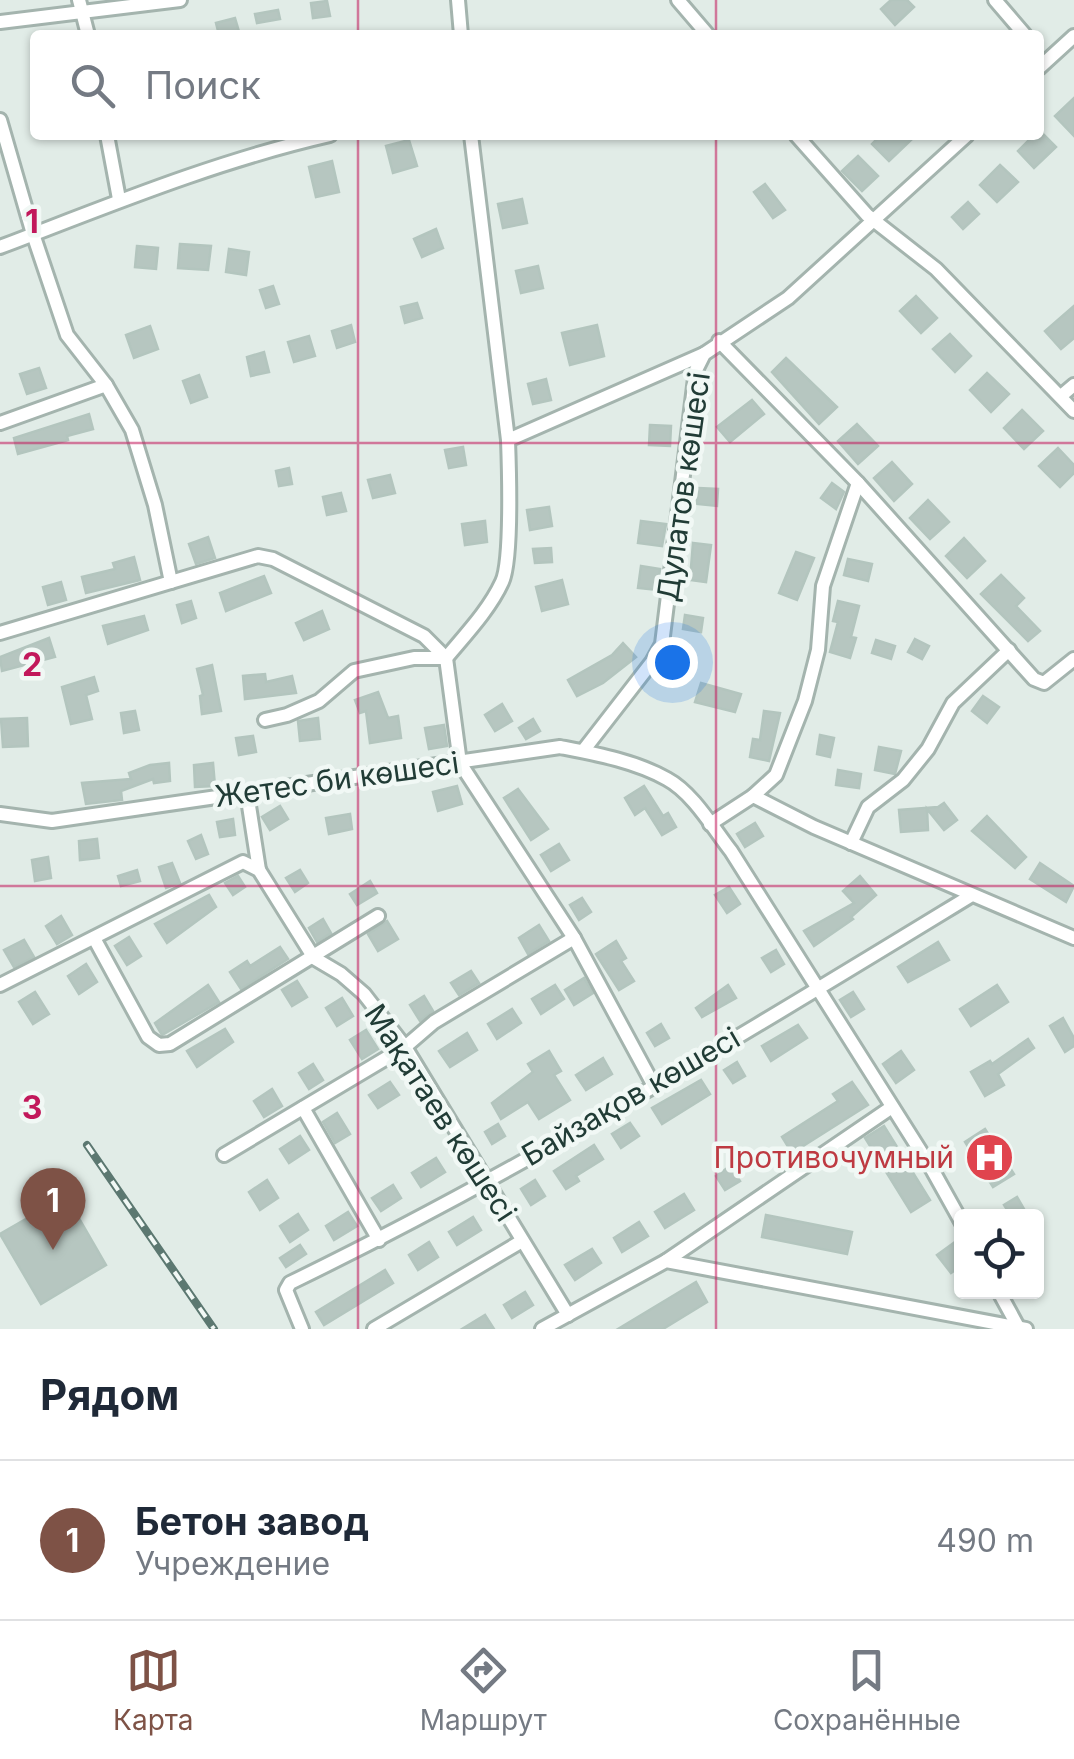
<!DOCTYPE html>
<html lang="ru">
<meta charset="utf-8">
<style>
body{margin:0;font-family:Inter,sans-serif;background:#f2f2f3;color:#1f2937}
.controls{position:absolute;right:30px;bottom:30px;display:grid;overflow:hidden;border-radius:10px;box-shadow:0 2px 8px #0004}
.controls button{width:90px;height:90px;display:grid;place-items:center;padding:0;border:0;border-bottom:2px solid #e0e1e3;background:#fff;color:#1f2937;font:50px sans-serif}
.you{position:absolute;left:672px;top:662px;width:35px;height:35px;margin:-25px;border:8px solid #fff;border-radius:50%;background:#1a73e8;box-shadow:0 0 0 15px #1a73e833}
.badge{display:grid;place-items:center;width:65px;height:65px;border-radius:50%;background:#7e5246;color:#fff;font-size:32px;font-weight:700}
.pin{position:absolute;translate:-50% -82px;filter:drop-shadow(0 2px 5px #0008)}
.pin::after{content:'';position:absolute;top:52px;width:35px;height:30px;background:inherit;clip-path:polygon(0 0,100% 0,50% 100%)}
.list{margin:0;padding:0;list-style:none}
h2{display:flex;justify-content:space-between;align-items:center;height:130px;margin:0;padding:0 40px;font-size:42px}
h2 small{font-size:32px;font-weight:400;color:#747a83}
.list li{display:grid;grid-template-columns:65px 1fr auto;gap:30px;align-items:center;box-sizing:border-box;height:160px;padding:0 40px;border-top:2px solid #e0e1e3}
.list b{display:block;font-size:38px;white-space:nowrap}
.list p{margin:0;font-size:32px;white-space:nowrap;color:#747a83}
.list em{font-size:32px;font-style:normal;color:#747a83}
.icon{flex:none;width:55px;height:55px;fill:none;stroke:currentColor;stroke-width:2;stroke-linecap:round;stroke-linejoin:round}
.map{position:relative;flex:none;width:1074px;height:1329px;overflow:hidden}
.search{position:absolute;background:#fff;box-shadow:0 2px 8px #0004;left:30px;right:30px;top:30px;height:110px;display:flex;align-items:center;gap:25px;box-sizing:border-box;padding:0 35px;border-radius:10px;color:#747a83;font-size:38px}
.sheet{height:290px;background:#fff}
nav{display:flex;justify-content:space-around;align-items:center;box-sizing:border-box;height:140px;border-top:2px solid #e0e1e3;background:#fff;font-size:28px;color:#747a83}
nav a{display:grid;justify-items:center;gap:5px}
nav .on{color:#7e5246}
.map>svg:first-child{display:block}
.building{fill:#b6c6c0;stroke:#b3c5be;stroke-width:2.5}
.lines{fill:none;stroke-linecap:round;stroke-linejoin:round}
.minor-casing{stroke:#a4b4ae;stroke-width:18}
.minor{stroke:#fff;stroke-width:12}
.rail-casing{stroke:#5c7871;stroke-width:8}
.rail{stroke:#f1f8f5;stroke-width:4;stroke-dasharray:11;stroke-linecap:butt}
.grid{fill:none;stroke:#c2185b;stroke-width:2.5;stroke-opacity:0.55}
.labels{text-anchor:middle;stroke-width:9;stroke-linejoin:round;paint-order:stroke}
.street-label{font-size:30px;fill:#213c36;stroke:#f1f8f5}
.health-label{font-size:30px;fill:#be3a42;stroke:#f1f8f5;text-anchor:end}
.grid-label{font-size:32px;text-anchor:middle;font-weight:bold;fill:#c2185b;stroke:#f1f8f5;stroke-width:9;stroke-linejoin:round;paint-order:stroke}
</style>
<div class="map">
<svg width="1074" height="1329" viewBox="0 0 1074 1329">
<rect width="100%" height="100%" fill="#e1ece7"/>
<g class="building">
<path d="M 891,0 L 907,0 L 914,7 L 895,25 L 881,9 Z"/>
<path d="M 327,1 L 330,16 L 313,18 L 311,3 Z"/>
<path d="M 278,10 L 280,19 L 257,23 L 255,14 Z"/>
<path d="M 235,18 L 240,35 L 219,35 L 216,23 Z"/>
<path d="M 1074,98 L 1074,136 L 1055,116 Z"/>
<path d="M 1039,130 L 1056,147 L 1034,168 L 1018,151 L 1034,135 L 1039,135 Z"/>
<path d="M 881,135 L 906,135 L 911,140 L 889,161 L 872,144 Z"/>
<path d="M 409,140 L 417,166 L 393,173 L 386,146 Z"/>
<path d="M 858,156 L 878,176 L 862,191 L 842,171 Z"/>
<path d="M 332,161 L 339,192 L 316,197 L 309,167 Z"/>
<path d="M 1000,165 L 1018,182 L 997,202 L 980,185 Z"/>
<path d="M 765,184 L 785,210 L 773,218 L 754,192 Z"/>
<path d="M 522,199 L 527,223 L 503,228 L 498,204 Z"/>
<path d="M 968,202 L 979,214 L 963,229 L 952,217 Z"/>
<path d="M 436,229 L 443,248 L 422,257 L 414,239 Z"/>
<path d="M 180,244 L 211,246 L 208,270 L 178,268 Z"/>
<path d="M 137,246 L 158,248 L 156,269 L 135,267 Z"/>
<path d="M 229,249 L 249,252 L 246,275 L 226,272 Z"/>
<path d="M 538,266 L 543,288 L 521,293 L 516,271 Z"/>
<path d="M 273,286 L 279,304 L 266,308 L 260,290 Z"/>
<path d="M 916,296 L 937,318 L 921,333 L 900,311 Z"/>
<path d="M 417,303 L 422,318 L 405,323 L 401,307 Z"/>
<path d="M 1074,306 L 1074,338 L 1061,349 L 1045,331 Z"/>
<path d="M 351,325 L 355,342 L 337,348 L 332,331 Z"/>
<path d="M 597,325 L 604,356 L 570,365 L 562,333 Z"/>
<path d="M 150,326 L 158,349 L 134,358 L 126,335 Z"/>
<path d="M 950,334 L 971,356 L 955,372 L 933,349 Z"/>
<path d="M 309,336 L 315,356 L 294,362 L 288,342 Z"/>
<path d="M 264,352 L 269,372 L 251,376 L 247,357 Z"/>
<path d="M 786,358 L 837,407 L 819,424 L 772,372 Z"/>
<path d="M 39,368 L 46,388 L 27,394 L 20,374 Z"/>
<path d="M 987,373 L 1009,394 L 991,412 L 970,390 Z"/>
<path d="M 199,375 L 207,397 L 191,403 L 183,381 Z"/>
<path d="M 546,379 L 551,400 L 533,404 L 528,384 Z"/>
<path d="M 752,400 L 764,414 L 730,442 L 717,427 Z"/>
<path d="M 1022,410 L 1043,431 L 1024,449 L 1004,428 Z"/>
<path d="M 89,414 L 93,429 L 67,436 L 68,440 L 18,454 L 14,438 Z"/>
<path d="M 857,424 L 878,446 L 858,464 L 838,441 Z"/>
<path d="M 650,425 L 671,426 L 670,446 L 649,445 Z"/>
<path d="M 463,447 L 466,465 L 449,468 L 445,450 Z"/>
<path d="M 1058,448 L 1074,465 L 1074,473 L 1060,487 L 1039,466 Z"/>
<path d="M 892,462 L 912,484 L 894,501 L 874,478 Z"/>
<path d="M 289,468 L 292,484 L 279,486 L 276,471 Z"/>
<path d="M 390,475 L 395,493 L 373,498 L 368,480 Z"/>
<path d="M 832,483 L 844,492 L 836,509 L 821,498 Z"/>
<path d="M 698,488 L 718,489 L 717,506 L 697,504 Z"/>
<path d="M 341,493 L 346,511 L 327,515 L 323,497 Z"/>
<path d="M 928,500 L 949,522 L 930,539 L 910,518 Z"/>
<path d="M 549,507 L 552,526 L 530,530 L 527,510 Z"/>
<path d="M 485,521 L 487,542 L 465,545 L 462,524 Z"/>
<path d="M 641,521 L 666,524 L 662,546 L 638,543 Z"/>
<path d="M 208,537 L 215,558 L 196,564 L 189,544 Z"/>
<path d="M 964,538 L 985,561 L 967,578 L 946,556 Z"/>
<path d="M 693,543 L 711,545 L 706,582 L 690,580 Z"/>
<path d="M 551,548 L 552,562 L 535,563 L 533,549 Z"/>
<path d="M 796,552 L 814,558 L 797,600 L 779,593 Z"/>
<path d="M 134,557 L 140,580 L 86,593 L 82,577 L 115,569 L 113,563 Z"/>
<path d="M 848,559 L 872,564 L 868,581 L 844,575 Z"/>
<path d="M 641,566 L 660,569 L 657,590 L 638,588 Z"/>
<path d="M 1001,575 L 1024,598 L 1016,606 L 1040,631 L 1028,641 L 981,594 Z"/>
<path d="M 264,576 L 271,593 L 226,611 L 220,593 Z"/>
<path d="M 562,580 L 568,604 L 542,611 L 536,587 Z"/>
<path d="M 61,582 L 66,600 L 48,605 L 43,587 Z"/>
<path d="M 191,601 L 196,618 L 182,623 L 177,605 Z"/>
<path d="M 838,601 L 859,606 L 851,637 L 856,638 L 850,658 L 830,652 L 838,622 L 833,621 Z"/>
<path d="M 322,611 L 329,629 L 304,640 L 296,623 Z"/>
<path d="M 685,615 L 703,618 L 701,632 L 683,629 Z"/>
<path d="M 144,616 L 148,630 L 108,644 L 103,626 Z"/>
<path d="M 49,638 L 55,657 L 2,671 L 0,657 Z"/>
<path d="M 915,639 L 929,646 L 922,659 L 908,652 Z"/>
<path d="M 876,640 L 895,646 L 891,659 L 872,653 Z"/>
<path d="M 623,643 L 636,657 L 603,683 L 577,696 L 568,680 L 612,655 Z"/>
<path d="M 212,665 L 221,711 L 202,714 L 200,696 L 203,695 L 197,669 Z"/>
<path d="M 265,674 L 266,682 L 292,676 L 296,693 L 245,699 L 243,676 Z"/>
<path d="M 94,677 L 98,691 L 86,695 L 92,719 L 71,724 L 62,687 Z"/>
<path d="M 701,683 L 741,694 L 735,712 L 695,702 Z"/>
<path d="M 378,692 L 388,718 L 398,716 L 401,738 L 370,743 L 366,711 L 360,713 L 355,700 Z"/>
<path d="M 983,696 L 999,707 L 987,723 L 972,711 Z"/>
<path d="M 502,704 L 512,721 L 495,731 L 485,715 Z"/>
<path d="M 135,711 L 139,730 L 124,733 L 121,713 Z"/>
<path d="M 764,711 L 780,713 L 769,761 L 750,757 L 753,739 L 760,740 Z"/>
<path d="M 27,718 L 28,746 L 3,747 L 1,719 Z"/>
<path d="M 318,718 L 320,739 L 300,741 L 298,721 Z"/>
<path d="M 533,719 L 540,731 L 526,739 L 519,728 Z"/>
<path d="M 444,725 L 447,746 L 429,749 L 425,728 Z"/>
<path d="M 820,735 L 834,738 L 830,757 L 817,754 Z"/>
<path d="M 253,736 L 256,752 L 239,755 L 236,738 Z"/>
<path d="M 879,747 L 901,751 L 895,774 L 875,770 Z"/>
<path d="M 169,763 L 170,781 L 154,783 L 153,779 L 121,791 L 122,800 L 86,804 L 82,783 L 131,779 L 129,773 L 150,765 Z"/>
<path d="M 213,763 L 215,786 L 195,787 L 194,765 Z"/>
<path d="M 838,770 L 861,774 L 859,788 L 836,785 Z"/>
<path d="M 457,786 L 462,804 L 438,811 L 433,792 Z"/>
<path d="M 644,786 L 663,816 L 668,813 L 676,827 L 662,835 L 645,808 L 635,815 L 625,798 Z"/>
<path d="M 518,789 L 548,829 L 531,840 L 504,798 Z"/>
<path d="M 944,803 L 957,820 L 944,830 L 927,809 L 928,830 L 901,832 L 899,810 L 938,807 Z"/>
<path d="M 280,806 L 288,819 L 270,830 L 262,817 Z"/>
<path d="M 350,814 L 352,829 L 329,834 L 326,818 Z"/>
<path d="M 987,816 L 1026,857 L 1015,868 L 972,831 Z"/>
<path d="M 233,819 L 235,835 L 220,837 L 217,822 Z"/>
<path d="M 755,823 L 763,836 L 745,847 L 737,834 Z"/>
<path d="M 201,835 L 208,854 L 196,859 L 188,841 Z"/>
<path d="M 97,839 L 99,858 L 80,860 L 79,841 Z"/>
<path d="M 559,844 L 569,860 L 551,871 L 541,855 Z"/>
<path d="M 48,857 L 51,878 L 35,881 L 32,860 Z"/>
<path d="M 172,863 L 180,883 L 166,888 L 159,867 Z"/>
<path d="M 1040,863 L 1074,886 L 1066,902 L 1030,879 Z"/>
<path d="M 137,870 L 140,881 L 121,886 L 118,876 Z"/>
<path d="M 300,870 L 308,883 L 295,892 L 286,878 Z"/>
<path d="M 238,876 L 245,887 L 233,895 L 225,883 Z"/>
<path d="M 860,876 L 876,895 L 851,917 L 853,919 L 814,946 L 804,931 L 854,903 L 843,891 Z"/>
<path d="M 370,881 L 377,893 L 357,905 L 350,894 Z"/>
<path d="M 729,887 L 740,904 L 727,913 L 715,895 Z"/>
<path d="M 209,895 L 216,907 L 167,943 L 155,924 Z"/>
<path d="M 582,898 L 591,912 L 579,920 L 570,905 Z"/>
<path d="M 61,916 L 72,935 L 57,944 L 46,926 Z"/>
<path d="M 323,919 L 331,933 L 317,942 L 309,928 Z"/>
<path d="M 387,921 L 398,939 L 378,951 L 368,934 Z"/>
<path d="M 539,925 L 549,941 L 528,954 L 519,938 Z"/>
<path d="M 129,937 L 141,956 L 127,965 L 115,946 Z"/>
<path d="M 24,940 L 34,957 L 14,967 L 4,950 Z"/>
<path d="M 616,941 L 626,958 L 621,961 L 634,981 L 619,990 L 596,954 Z"/>
<path d="M 938,942 L 949,960 L 908,982 L 898,967 Z"/>
<path d="M 280,947 L 288,959 L 241,989 L 230,972 L 247,961 L 250,966 Z"/>
<path d="M 776,950 L 784,964 L 771,972 L 762,958 Z"/>
<path d="M 86,964 L 97,982 L 79,994 L 68,976 Z"/>
<path d="M 471,971 L 479,983 L 459,995 L 451,983 Z"/>
<path d="M 584,978 L 593,993 L 574,1005 L 565,990 Z"/>
<path d="M 297,981 L 307,997 L 292,1006 L 282,990 Z"/>
<path d="M 208,985 L 219,1002 L 162,1035 L 155,1023 Z"/>
<path d="M 555,985 L 564,999 L 541,1014 L 532,999 Z"/>
<path d="M 728,985 L 736,998 L 702,1017 L 696,1008 Z"/>
<path d="M 997,985 L 1008,1002 L 971,1026 L 960,1009 Z"/>
<path d="M 35,992 L 49,1014 L 33,1024 L 19,1002 Z"/>
<path d="M 853,992 L 864,1009 L 851,1017 L 840,1000 Z"/>
<path d="M 424,996 L 433,1011 L 420,1021 L 410,1005 Z"/>
<path d="M 342,998 L 353,1016 L 337,1026 L 326,1008 Z"/>
<path d="M 512,1009 L 521,1023 L 497,1039 L 488,1024 Z"/>
<path d="M 1063,1018 L 1074,1038 L 1074,1046 L 1065,1052 L 1050,1026 Z"/>
<path d="M 661,1024 L 669,1038 L 655,1046 L 647,1033 Z"/>
<path d="M 798,1025 L 807,1038 L 771,1061 L 762,1046 Z"/>
<path d="M 225,1029 L 233,1042 L 197,1067 L 187,1051 Z"/>
<path d="M 366,1030 L 378,1049 L 362,1059 L 350,1040 Z"/>
<path d="M 467,1033 L 477,1050 L 450,1067 L 439,1051 Z"/>
<path d="M 1028,1039 L 1034,1048 L 998,1074 L 1004,1085 L 985,1096 L 971,1072 L 990,1061 L 992,1064 Z"/>
<path d="M 549,1051 L 561,1071 L 554,1075 L 570,1100 L 539,1119 L 528,1102 L 501,1119 L 492,1103 L 533,1072 L 528,1064 Z"/>
<path d="M 901,1051 L 914,1070 L 896,1083 L 883,1064 Z"/>
<path d="M 603,1058 L 612,1074 L 586,1090 L 576,1075 Z"/>
<path d="M 737,1062 L 745,1076 L 733,1083 L 724,1070 Z"/>
<path d="M 313,1064 L 323,1080 L 309,1089 L 299,1073 Z"/>
<path d="M 701,1080 L 710,1094 L 662,1124 L 652,1108 Z"/>
<path d="M 390,1082 L 399,1095 L 378,1108 L 369,1095 Z"/>
<path d="M 852,1082 L 868,1105 L 792,1153 L 782,1137 L 838,1101 L 833,1094 Z"/>
<path d="M 272,1089 L 282,1106 L 264,1117 L 254,1101 Z"/>
<path d="M 337,1113 L 350,1134 L 335,1143 L 323,1122 Z"/>
<path d="M 630,1123 L 639,1136 L 621,1148 L 612,1134 Z"/>
<path d="M 498,1124 L 505,1136 L 492,1144 L 485,1132 Z"/>
<path d="M 884,1126 L 930,1200 L 911,1212 L 865,1138 Z"/>
<path d="M 985,1129 L 1014,1174 L 993,1187 L 965,1142 Z"/>
<path d="M 300,1136 L 309,1150 L 289,1163 L 280,1149 Z"/>
<path d="M 594,1145 L 603,1159 L 576,1176 L 579,1181 L 566,1189 L 554,1171 Z"/>
<path d="M 436,1158 L 445,1172 L 421,1187 L 412,1173 Z"/>
<path d="M 730,1166 L 740,1181 L 725,1190 L 716,1176 Z"/>
<path d="M 267,1180 L 278,1198 L 260,1210 L 249,1192 Z"/>
<path d="M 535,1180 L 545,1196 L 531,1205 L 521,1189 Z"/>
<path d="M 393,1185 L 401,1198 L 381,1211 L 372,1198 Z"/>
<path d="M 684,1194 L 694,1210 L 665,1228 L 655,1212 Z"/>
<path d="M 66,1196 L 106,1265 L 41,1304 L 0,1234 Z"/>
<path d="M 1017,1197 L 1028,1216 L 1011,1216 L 1004,1205 Z"/>
<path d="M 348,1212 L 357,1226 L 334,1240 L 326,1226 Z"/>
<path d="M 298,1214 L 308,1230 L 290,1242 L 280,1226 Z"/>
<path d="M 766,1215 L 852,1232 L 847,1254 L 762,1237 Z"/>
<path d="M 473,1217 L 481,1230 L 457,1245 L 449,1232 Z"/>
<path d="M 639,1222 L 648,1236 L 622,1252 L 614,1238 Z"/>
<path d="M 429,1242 L 438,1257 L 418,1270 L 409,1255 Z"/>
<path d="M 955,1242 L 962,1251 L 962,1265 L 951,1273 L 937,1255 Z"/>
<path d="M 300,1245 L 306,1254 L 286,1267 L 280,1258 Z"/>
<path d="M 592,1249 L 601,1263 L 575,1280 L 565,1265 Z"/>
<path d="M 385,1270 L 393,1283 L 324,1325 L 316,1312 Z"/>
<path d="M 696,1282 L 707,1302 L 663,1329 L 618,1329 Z"/>
<path d="M 525,1292 L 533,1305 L 512,1318 L 504,1305 Z"/>
<path d="M 485,1315 L 494,1329 L 462,1329 Z"/>
</g>
<g class="lines">
<defs>
<g id="minor">
<path d="M 79,0 L 88,35"/>
<path d="M 458,0 L 461,35"/>
<path d="M 678,0 L 708,35"/>
<path d="M 995,0 L 1025,35"/>
<path d="M 0,22 L 180,0"/>
<path d="M 1039,68 L 1074,36"/>
<path d="M 0,120 L 33,234 L 67,335 L 106,385 L 132,430 L 155,505 L 171,582"/>
<path d="M 107,135 L 119,199"/>
<path d="M 471,135 L 508,440"/>
<path d="M 796,135 L 867,215 L 936,269 L 1074,411"/>
<path d="M 0,247 C 110,205 216,161 330,135"/>
<path d="M 719,341 L 858,483 L 1034,679 L 1044,683 L 1074,659"/>
<path d="M 1061,396 L 1074,385"/>
<path d="M 0,423 L 106,385"/>
<path d="M 0,633 L 258,556 L 273,559 L 424,636 L 446,658"/>
<path d="M 446,658 L 460,763 L 574,938 L 654,1086"/>
<path d="M 446,658 C 466,634 489,610 502,582 C 512,561 509,467 508,440 L 704,354"/>
<path d="M 265,720 L 287,715 L 319,701 L 354,671 L 414,658 L 446,658"/>
<path d="M 583,751 L 652,662 L 662,644 L 696,370 L 704,354 L 788,298 L 967,135"/>
<path d="M 247,793 L 259,870"/>
<path d="M 753,796 L 776,775 L 805,701 L 818,650 L 823,586 L 858,483"/>
<path d="M 0,814 L 52,821 L 560,747 C 596,754 635,761 667,779 C 693,793 713,828 731,851 L 933,1171 L 962,1223"/>
<path d="M 710,824 L 753,796 L 814,827 L 1074,938"/>
<path d="M 851,843 L 868,807 L 903,780 L 928,749 L 953,703 L 1009,650"/>
<path d="M 94,938 L 148,1037 L 159,1045 L 170,1044 L 378,916"/>
<path d="M 0,985 L 243,862 L 259,870 L 314,958 L 341,974 L 364,994 L 405,1047 L 568,1315"/>
<path d="M 303,1108 L 379,1240"/>
<path d="M 224,1155 L 405,1047 L 434,1022 L 574,938"/>
<path d="M 666,1261 L 892,1107"/>
<path d="M 999,1292 L 1017,1325"/>
<path d="M 302,1329 L 286,1290 L 290,1283 C 525,1169 749,1031 972,895"/>
<path d="M 374,1329 L 522,1241"/>
<path d="M 542,1329 L 666,1261 L 1026,1329"/>
</g>
</defs>
<use href="#minor" class="minor-casing"/>
<use href="#minor" class="minor"/>
<defs>
<path id="rail" d="M 87,1145 L 214,1329"/>
</defs>
<use href="#rail" class="rail-casing"/>
<use href="#rail" class="rail"/>
</g>
<path class="grid" d="M 358,0 L 358,35M 716,0 L 716,35M 358,135 L 358,1329M 716,135 L 716,1329M 0,443 L 1074,443M 0,886 L 1074,886"/>
<defs>
<symbol id="hospital-disc" viewBox="-11 -11 22 22"><circle r="9.5" fill="#e0444e" stroke="#f1f8f5"/><path d="M-5-5h3v3.5h4V-5h3V5h-3V1.5h-4V5h-3Z" fill="#fff"/></symbol>
</defs>
<g fill-rule="evenodd">
<use href="#hospital-disc" x="962" y="1130" width="55" height="55"/>
</g>
<g class="labels">
<g class="street-label">
<text transform="translate(684 487) rotate(-82)" y="10">Дулатов көшесі</text>
<text transform="translate(337 780) rotate(-8)" y="10">Жетес би көшесі</text>
<text transform="translate(631 1097) rotate(-30)" y="10">Байзақов көшесі</text>
<text transform="translate(440 1113) rotate(57)" y="10">Мақатаев көшесі</text>
</g>
<g class="health-label">
<text x="954" y="1168">Противочумный</text>
</g>
</g>
<g class="grid-label">
<text x="32" y="233">1</text>
<text x="32" y="676">2</text>
<text x="32" y="1119">3</text>
</g>
</svg>
<div class="controls">
<button><svg class="icon" aria-label="locate" viewBox="0 0 24 24"><circle cx="12" cy="12" r="6"/><path d="M12 2v4M12 18v4M2 12h4M18 12h4"/></svg></button>
</div>
<div class="you"></div>
<div class="pin badge" style="left:53px;top:1250px">1</div>
<div class="search"><svg class="icon" aria-label="search" viewBox="0 0 24 24"><circle cx="10" cy="10" r="6"/><path d="M15 15l6 6"/></svg>Поиск</div>
</div>
<section class="sheet">
<h2>Рядом<small></small></h2>
<ul class="list">
<li><span class="badge">1</span><div><b>Бетон завод</b><p>Учреждение</p></div><em>490 m</em></li>
</ul>
</section>
<nav>
<a class="on"><svg class="icon" aria-label="map" viewBox="0 0 24 24"><path d="M3 6l6-2 6 2 6-2v14l-6 2-6-2-6 2zM9 4v14M15 6v14"/></svg>Карта</a>
<a><svg class="icon" aria-label="directions" viewBox="0 0 24 24"><path d="M12 3l9 9-9 9-9-9zM9 14v-3h6M13 9l2 2-2 2"/></svg>Маршрут</a>
<a><svg class="icon" aria-label="saved" viewBox="0 0 24 24"><path d="M7 4h10v16l-5-4-5 4z"/></svg>Сохранённые</a>
</nav>
